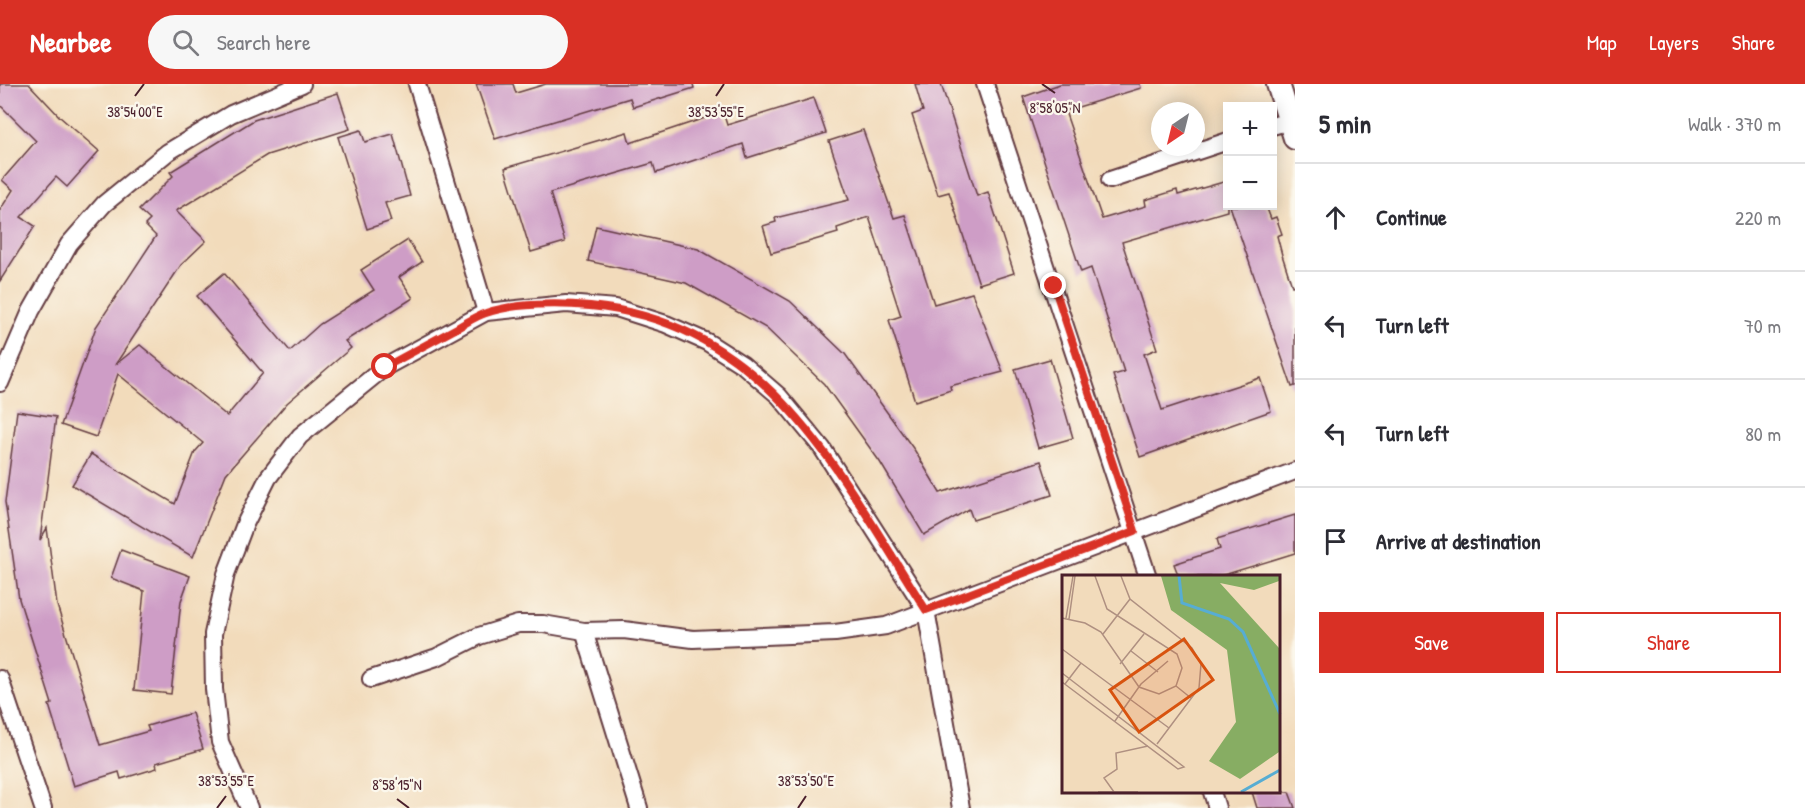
<!DOCTYPE html>
<meta charset="utf-8">
<style>
body{margin:0;font-family:"Patrick Hand",sans-serif;background:#f7f7f7;color:#2b2b33}
.controls{position:absolute;right:18px;top:18px;display:grid;overflow:hidden;border-radius:0px;box-shadow:0 3px 15px #0003}
.controls button{width:54px;height:54px;display:grid;place-items:center;padding:0;border:0;border-bottom:2px solid #e1e1e2;background:#fff;color:#2b2b33;font:30px sans-serif}
.compass{position:absolute;left:1151px;top:18px;width:54px;height:54px;border-radius:50%;background:#fff;box-shadow:0 3px 15px #0003;rotate:215deg}
.stop{position:absolute;width:18px;height:18px;margin:-14px;border:4px solid #d93025;border-radius:50%;background:#fff}
.stop.end{background:#d93025;border-color:#fff;box-shadow:0 2px 6px #0008}
.list{margin:0;padding:0;list-style:none}
h2{display:flex;justify-content:space-between;align-items:center;height:78px;margin:0;padding:0 24px;font-size:26px}
h2 small{font-size:20px;font-weight:400;color:#7c7c81}
.list li{display:grid;grid-template-columns:39px 1fr auto;gap:18px;align-items:center;box-sizing:border-box;height:108px;padding:0 24px;border-top:2px solid #e1e1e2}
.list b{display:block;font-size:22px;white-space:nowrap}
.list em{font-size:20px;font-style:normal;color:#7c7c81}
.actions{display:flex;gap:12px;padding:18px 24px}
.actions a{flex:1;padding:14px 0;border:2px solid #d93025;border-radius:0px;text-align:center;font-size:21px;color:#d93025}
.actions .main{background:#d93025;color:#fff}
.icon{flex:none;width:33px;height:33px;fill:none;stroke:currentColor;stroke-width:2;stroke-linecap:round;stroke-linejoin:round}
.map{position:relative;flex:none;width:1295px;height:724px;overflow:hidden}
header{display:flex;align-items:center;gap:36px;box-sizing:border-box;height:84px;padding:0 30px;background:#d93025;color:#fff}
header strong{font-size:28px}
nav{display:flex;gap:33px;margin-inline-start:auto;font-size:21px}
.search{width:420px;height:54px;background:#f7f7f7;display:flex;align-items:center;gap:15px;box-sizing:border-box;padding:0 21px;border-radius:33px;color:#7c7c81;font-size:22px}
main{display:flex}
aside{flex:1;background:#fff}
.map>svg:first-child{display:block}
.building{fill:#ce9dc6}
.lines{fill:none;stroke-linecap:round;stroke-linejoin:round}
.street-casing{stroke:#633b41;stroke-width:20}
.secondary-casing{stroke:#633b41;stroke-width:26}
.street{stroke:#fff;stroke-width:16}
.secondary{stroke:#fff;stroke-width:22}
.route{stroke:#d93025;stroke-width:8}
.ticks{fill:none;stroke:#4a1f2b;stroke-width:2}
.inset-river{fill:none;stroke:#57add3;stroke-width:3}
.inset-road{fill:none;stroke:#af9081;stroke-width:1.5}
.view{fill:#d8530f;fill-opacity:0.15;stroke:#d8530f;stroke-width:3}
.inset-edge{fill:none;stroke:#4a1f2b;stroke-width:3}
.ticks-label{font-size:15px;text-anchor:middle;fill:#4a1f2b;stroke:#fbf7ec;stroke-width:4.5;stroke-linejoin:round;paint-order:stroke}
</style>
<header>
<strong>Nearbee</strong>
<div class="search"><svg class="icon" aria-label="search" viewBox="0 0 24 24"><circle cx="10" cy="10" r="6"/><path d="M15 15l6 6"/></svg>Search here</div>
<nav><a>Map</a><a>Layers</a><a>Share</a></nav>
</header>
<main>
<div class="map">
<svg width="1295" height="724" viewBox="0 0 1295 724">
<rect width="100%" height="100%" fill="#fbf7ec"/>
<filter id="ink" filterUnits="userSpaceOnUse"><feTurbulence type="fractalNoise" baseFrequency=".0167" numOctaves="2"/><feDisplacementMap in="SourceGraphic" scale="12" xChannelSelector="R" yChannelSelector="G"/><feConvolveMatrix kernelMatrix="1 2 1 2 8 2 1 2 1" color-interpolation-filters="sRGB"/></filter>
<filter id="wash" filterUnits="userSpaceOnUse"><feTurbulence type="fractalNoise" baseFrequency=".008" numOctaves="4" result="noise"/><feDisplacementMap in="SourceGraphic" scale="24" xChannelSelector="R" yChannelSelector="G"/><feGaussianBlur stdDeviation="1.35" result="paint"/><feColorMatrix in="noise" values="0 0 0 0 0 0 0 0 0 0 0 0 0 0 0 0 0 1.4 0 .05"/><feComposite in="paint" operator="in"/></filter>
<g filter="url(#wash)">
<rect width="100%" height="100%" fill="#f2dbbb"/>
<g id="blocks">
<g class="building">
<path d="M 0,0 L 29,0 L 60,33 L 99,67 L 67,103 L 56,93 L 21,133 L 35,142 L 0,197 L 0,126 L 13,106 L 2,96 L 36,57 L 0,21 Z"/>
<path d="M 476,0 L 513,0 L 516,9 L 546,0 L 693,0 L 694,4 L 633,23 L 630,14 L 495,55 Z"/>
<path d="M 915,0 L 941,0 L 977,112 L 988,108 L 1014,189 L 979,200 L 949,108 L 938,111 L 912,31 L 923,27 Z"/>
<path d="M 1060,0 L 1140,0 L 1141,4 L 1065,27 L 1102,135 L 1146,122 L 1145,116 L 1177,106 L 1178,111 L 1227,97 L 1227,127 L 1122,158 L 1157,265 L 1144,270 L 1162,326 L 1260,294 L 1271,327 L 1140,373 L 1113,291 L 1124,288 L 1091,184 L 1081,188 L 1023,13 Z"/>
<path d="M 338,9 L 350,45 L 267,71 L 176,127 L 206,157 L 181,181 L 115,281 L 140,261 L 227,332 L 263,289 L 197,212 L 224,189 L 290,267 L 320,240 L 374,206 L 361,186 L 408,156 L 422,178 L 399,193 L 413,214 L 345,257 L 351,264 L 287,319 L 226,390 L 193,473 L 72,401 L 91,370 L 175,420 L 195,368 L 203,359 L 118,290 L 96,353 L 61,341 L 96,243 L 156,152 L 145,141 L 150,136 L 139,126 L 173,92 L 170,88 L 254,36 Z"/>
<path d="M 814,14 L 826,49 L 747,74 L 743,60 L 656,89 L 653,79 L 550,109 L 565,158 L 531,168 L 505,84 L 627,48 L 630,59 L 723,28 L 727,41 Z"/>
<path d="M 361,46 L 365,58 L 393,50 L 410,112 L 385,119 L 391,137 L 367,145 L 338,53 Z"/>
<path d="M 863,46 L 894,134 L 905,131 L 934,220 L 972,209 L 1003,288 L 950,302 L 951,306 L 915,317 L 889,236 L 901,232 L 869,133 L 837,144 L 838,149 L 771,169 L 763,142 L 776,138 L 775,134 L 849,116 L 829,57 Z"/>
<path d="M 1230,122 L 1266,122 L 1271,135 L 1276,133 L 1282,150 L 1277,152 L 1282,171 L 1292,202 L 1295,201 L 1295,302 L 1292,303 Z"/>
<path d="M 596,142 L 698,165 L 790,217 L 845,270 L 915,367 L 940,409 L 1041,377 L 1052,411 L 973,436 L 969,425 L 924,451 L 880,378 L 824,300 L 766,244 L 686,199 L 588,177 Z"/>
<path d="M 1050,275 L 1073,354 L 1038,364 L 1015,285 Z"/>
<path d="M 17,327 L 56,333 L 40,456 L 47,444 L 57,521 L 100,661 L 149,647 L 147,642 L 192,629 L 203,665 L 156,679 L 157,684 L 121,695 L 119,688 L 74,702 L 49,621 L 52,620 L 19,515 L 5,418 Z"/>
<path d="M 1295,431 L 1295,469 L 1217,493 L 1179,493 L 1174,480 L 1220,465 L 1217,455 Z"/>
<path d="M 121,466 L 190,492 L 181,517 L 171,610 L 134,606 L 144,507 L 111,494 Z"/>
<path d="M 1252,708 L 1289,708 L 1295,724 L 1257,724 Z"/>
</g>
</g>
</g>
<g filter="url(#ink)">
<use href="#blocks" fill-opacity="0" stroke="#633b41" stroke-width="1.5"/>
<g class="lines">
<defs>
<g id="street">
<path d="M 417,0 L 486,228"/>
<path d="M 985,0 L 1148,493"/>
<path d="M 1272,42 L 1290,37"/>
<path d="M 1110,96 L 1228,57"/>
<path d="M 0,299 L 31,227 L 69,160 L 104,120 L 168,68 L 231,30 L 302,0"/>
<path d="M 584,547 L 639,724"/>
<path d="M 0,595 L 43,724"/>
<path d="M 371,595 L 437,573 L 479,552 L 518,540 L 543,540 L 584,547 L 624,546 L 693,555 L 835,549 L 886,542 L 1295,387"/>
<path d="M 1212,708 L 1217,724"/>
<path d="M 249,724 L 220,658 L 214,605 L 213,550 L 226,490 L 245,440 L 268,394 L 300,352 L 385,283 L 486,228 L 566,220 L 616,224 L 666,240 L 707,258 L 743,281 L 779,312 L 822,364 L 926,526 L 961,724"/>
</g>
<path id="secondary" d="M 1278,0 L 1295,54"/>
</defs>
<use href="#street" class="street-casing"/>
<use href="#secondary" class="secondary-casing"/>
<use href="#street" class="street"/>
<use href="#secondary" class="secondary"/>
</g>
</g>
<g class="lines" filter="url(#ink)">
<path class="route" d="M 385,283 C 409,270 433,257 457,244 C 466,239 476,232 486,229 C 514,219 560,219 590,222 C 770,239 840,392 926,526 L 1135,447 L 1054,202"/>
</g>
<path class="ticks" d="M 1042,0 L 1055,9M 135,12 L 144,0M 716,12 L 724,0M 397,715 L 409,724M 217,724 L 226,712M 798,724 L 806,712"/>
<g transform="translate(1062 491)">
<rect width="218" height="218" fill="#f2dbbb"/>
<path d="M 99,1 L 217,1 L 217,6 L 192,15 L 158,8 L 217,73 L 217,177 L 178,204 L 147,186 L 174,147 L 165,75 L 109,35 Z" fill="#87ad63"/>
<path class="inset-river" d="M 117,1 L 120,28 L 167,44 L 181,57 L 218,139M 179,217 L 218,195"/>
<path class="inset-road" d="M 59,1 L 68,24 L 130,73 L 139,89 L 137,113 L 95,169M 0,43 L 23,48 L 39,57 L 77,112 L 97,119 L 114,111 L 120,93 L 115,79 L 45,34 L 33,1M 4,43 L 11,1M 7,44 L 13,1M 41,59 L 68,24M 0,74 L 107,153M 69,76 L 96,97M 58,89 L 82,59M 0,98 L 122,192 L 116,194 L 0,107M 3,109 L 19,88M 114,111 L 129,123M 53,146 L 79,109 L 106,86M 36,217 L 76,217M 52,217 L 42,203 L 55,194 L 54,178 L 86,171"/>
<path class="view" d="M 122,64 L 151,105 L 77,157 L 48,115 Z"/>
<rect width="218" height="218" class="inset-edge"/>
</g>
<g class="ticks-label">
<text x="1055" y="29">8°58'05"N</text>
<text x="135" y="33">38°54'00"E</text>
<text x="716" y="33">38°53'55"E</text>
<text x="226" y="702">38°53'55"E</text>
<text x="806" y="702">38°53'50"E</text>
<text x="397" y="706">8°58'15"N</text>
</g>
</svg>
<div class="controls">
<button>+</button>
<button>−</button>
</div>
<svg class="compass" viewBox="-18 -18 36 36"><path d="M0-13l5 13h-10z" fill="#e53935"/><path d="M0 13l5-13h-10z" fill="#7c7c81"/></svg>
<div class="stop" style="left:385px;top:283px"></div>
<div class="stop end" style="left:1054px;top:202px"></div>
</div>
<aside>
<h2>5 min<small>Walk · 370 m</small></h2>
<ul class="list">
<li><svg class="icon" aria-label="ahead" viewBox="0 0 24 24"><path d="M12 20V5M6 11l6-6 6 6"/></svg><div><b>Continue</b></div><em>220 m</em></li>
<li><svg class="icon" aria-label="left" viewBox="0 0 24 24"><path d="M17 20v-9H6M10 6l-5 5 5 5"/></svg><div><b>Turn left</b></div><em>70 m</em></li>
<li><svg class="icon" aria-label="left" viewBox="0 0 24 24"><path d="M17 20v-9H6M10 6l-5 5 5 5"/></svg><div><b>Turn left</b></div><em>80 m</em></li>
<li><svg class="icon" aria-label="arrive" viewBox="0 0 24 24"><path d="M6 21V4h12l-3 4 3 4H6"/></svg><div><b>Arrive at destination</b></div></li>
</ul>
<div class="actions"><a class="main">Save</a><a>Share</a></div>
</aside>
</main>
